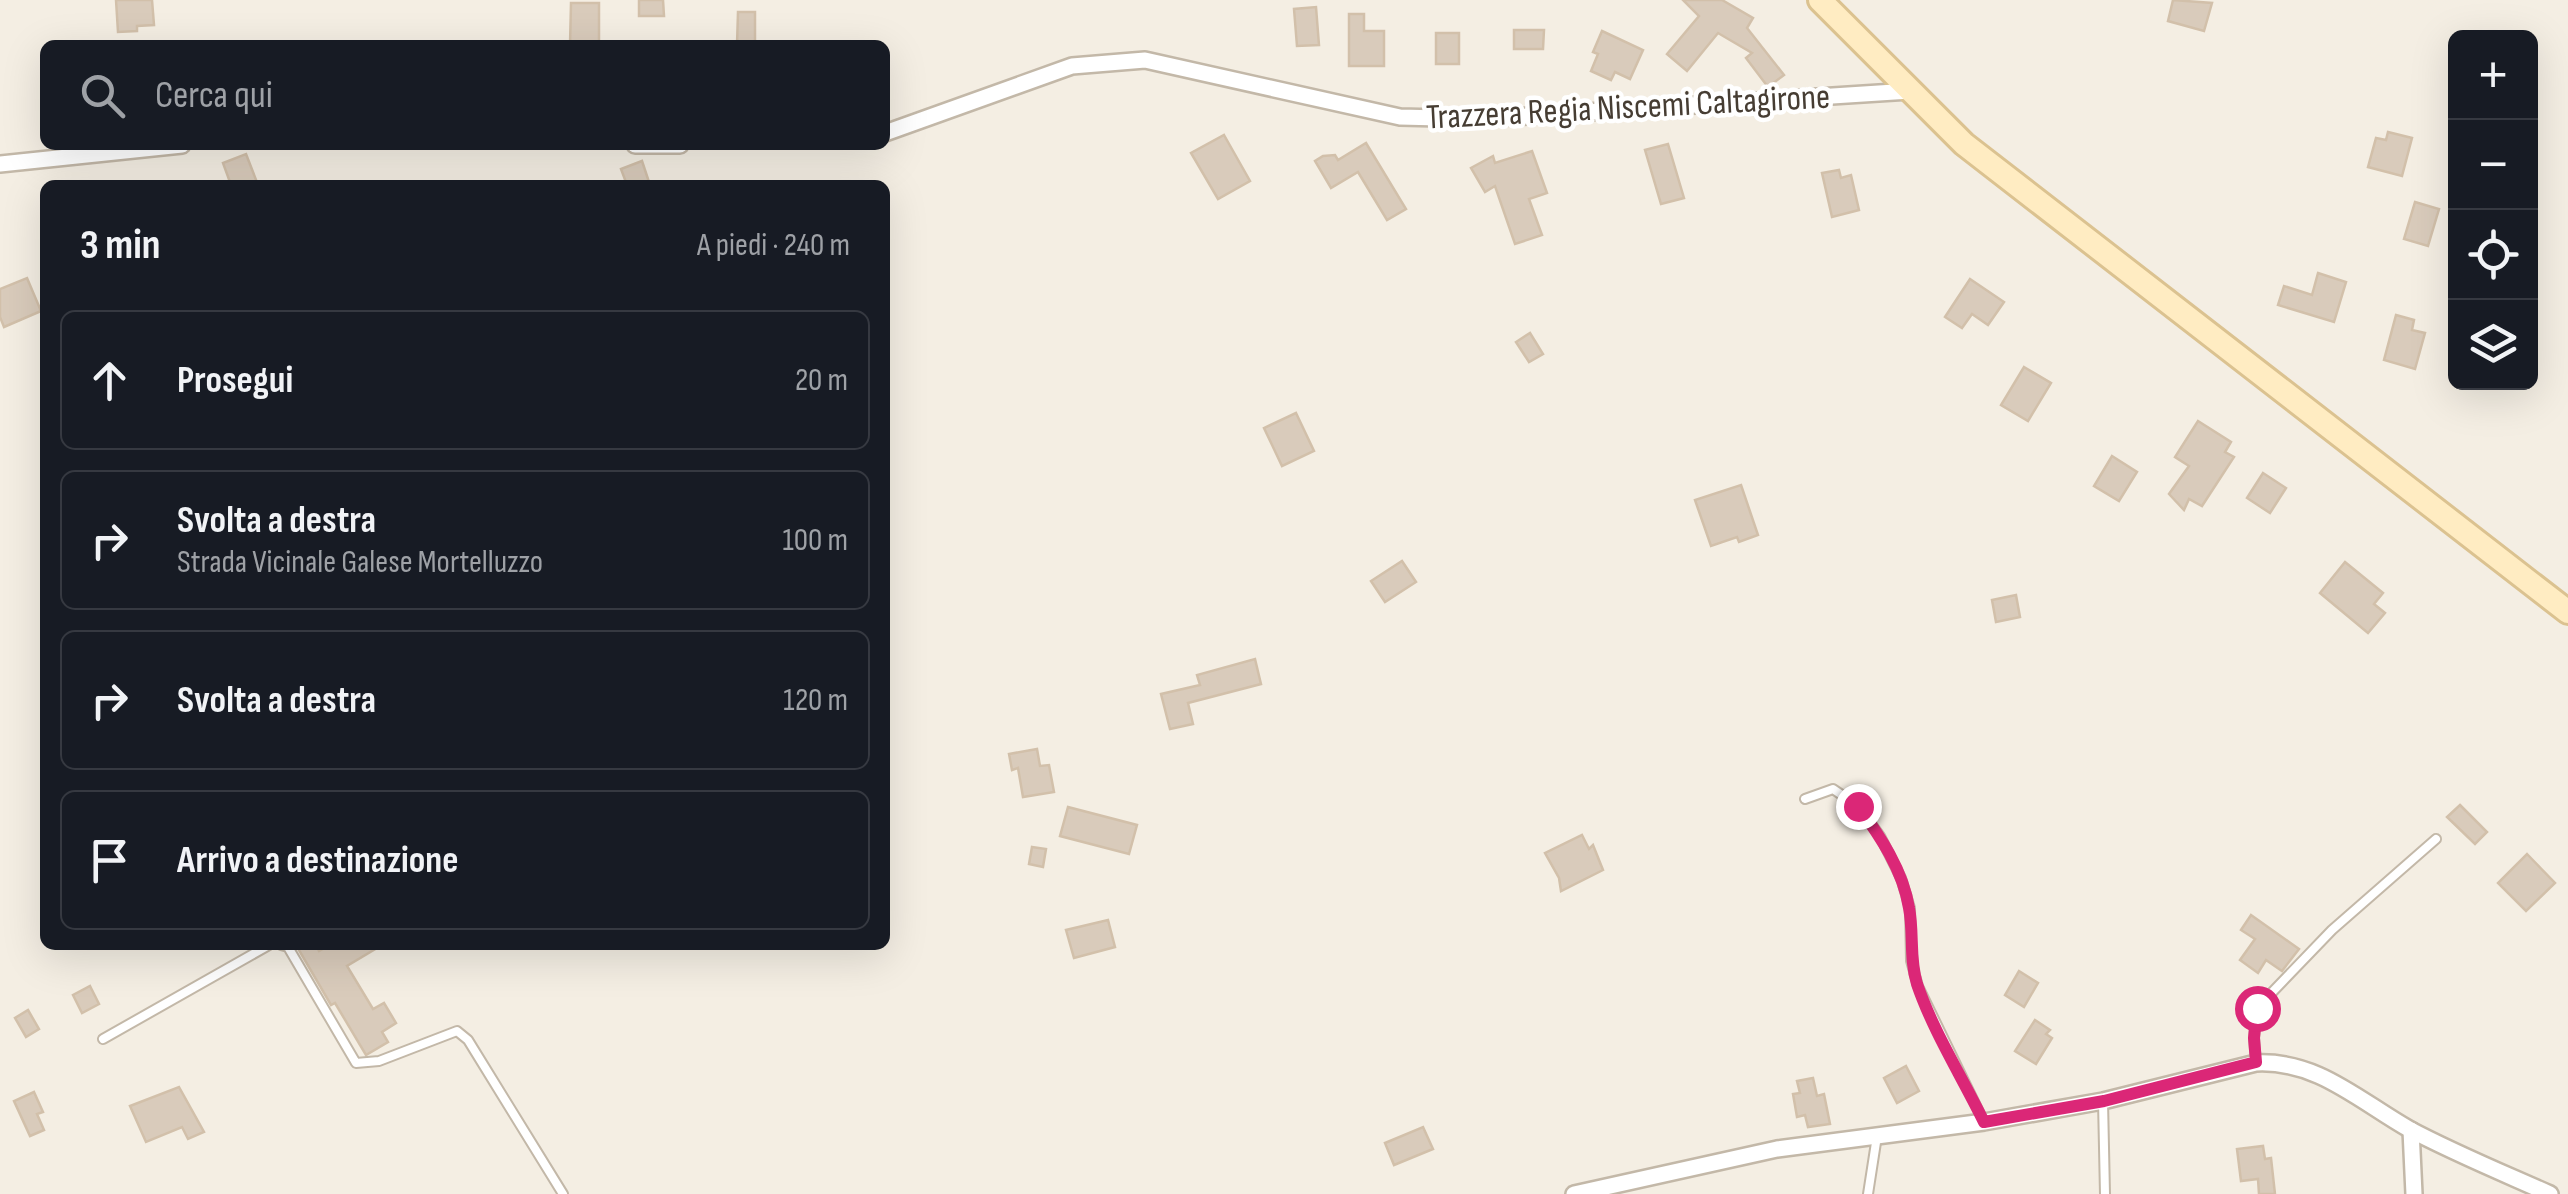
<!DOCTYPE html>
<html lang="it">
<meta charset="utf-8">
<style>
body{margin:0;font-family:"Sofia Sans Condensed",sans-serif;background:#242831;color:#f1f3f6}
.controls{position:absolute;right:30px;top:30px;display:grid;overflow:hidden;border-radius:15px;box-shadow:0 10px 40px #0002}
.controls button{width:90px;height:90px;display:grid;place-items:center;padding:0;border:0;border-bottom:2px solid #363941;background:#171b24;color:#f1f3f6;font:50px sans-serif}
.stop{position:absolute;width:30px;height:30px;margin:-22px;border:8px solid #db2777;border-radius:50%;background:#fff}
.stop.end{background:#db2777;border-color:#fff;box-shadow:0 2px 10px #0008}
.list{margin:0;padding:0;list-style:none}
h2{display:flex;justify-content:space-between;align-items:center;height:130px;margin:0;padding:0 40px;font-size:42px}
h2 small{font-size:32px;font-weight:400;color:#9ea1a6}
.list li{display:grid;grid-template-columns:65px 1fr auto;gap:30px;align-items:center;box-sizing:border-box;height:140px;margin:0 20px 20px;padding:0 20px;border:2px solid #363941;border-radius:15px}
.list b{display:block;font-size:38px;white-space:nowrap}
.list p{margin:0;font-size:32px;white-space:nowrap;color:#9ea1a6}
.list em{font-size:32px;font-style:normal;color:#9ea1a6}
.icon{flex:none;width:55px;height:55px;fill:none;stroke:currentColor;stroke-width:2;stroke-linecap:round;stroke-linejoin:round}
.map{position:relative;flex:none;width:2568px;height:1194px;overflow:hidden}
.search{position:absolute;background:#171b24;box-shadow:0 10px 40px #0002;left:40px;top:40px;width:850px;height:110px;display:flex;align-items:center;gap:25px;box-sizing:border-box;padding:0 35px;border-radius:15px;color:#9ea1a6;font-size:38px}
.panel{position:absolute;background:#171b24;box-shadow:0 10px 40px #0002;left:40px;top:180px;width:850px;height:770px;border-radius:15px}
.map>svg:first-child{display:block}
.building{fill:#d9cbbb;stroke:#d2c0aa;stroke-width:2.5}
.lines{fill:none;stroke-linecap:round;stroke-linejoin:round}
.lane-casing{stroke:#c3b8a8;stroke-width:12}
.street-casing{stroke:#c3b8a8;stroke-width:20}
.secondary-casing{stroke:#dbc290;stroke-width:28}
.lane{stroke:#fff;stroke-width:8}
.street{stroke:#fff;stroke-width:15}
.secondary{stroke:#ffecc2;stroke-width:22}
.route{stroke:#db2777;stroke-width:12}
.labels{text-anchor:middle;stroke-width:9;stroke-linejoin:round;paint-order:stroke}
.street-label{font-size:35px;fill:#463d33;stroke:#fff}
</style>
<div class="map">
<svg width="2568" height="1194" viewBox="0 0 2568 1194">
<rect width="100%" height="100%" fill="#f4eee3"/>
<g class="building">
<path d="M 116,0 L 152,0 L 154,25 L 137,26 L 137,31 L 118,32 Z"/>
<path d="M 639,0 L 663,0 L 664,16 L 639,16 Z"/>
<path d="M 1683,0 L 1722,0 L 1753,18 L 1747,28 L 1784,75 L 1768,87 L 1746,58 L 1752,53 L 1718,33 L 1687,71 L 1667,54 L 1699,16 Z"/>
<path d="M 2173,0 L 2212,3 L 2204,31 L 2168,21 Z"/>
<path d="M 571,3 L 599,3 L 599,45 L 570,45 Z"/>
<path d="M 1316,7 L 1319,45 L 1297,46 L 1294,9 Z"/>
<path d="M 738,12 L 755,12 L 755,45 L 737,45 Z"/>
<path d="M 1349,14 L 1364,14 L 1364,31 L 1384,31 L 1384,66 L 1349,66 Z"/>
<path d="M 1514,30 L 1544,30 L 1543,49 L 1514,49 Z"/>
<path d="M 1602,31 L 1643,50 L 1630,79 L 1615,72 L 1611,80 L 1591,71 L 1598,54 L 1593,52 Z"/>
<rect x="1436" y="33" width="23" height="31"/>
<path d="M 2388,132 L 2412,138 L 2402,176 L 2368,167 L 2376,138 L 2386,140 Z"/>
<path d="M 1224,135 L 1250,181 L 1218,199 L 1191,153 Z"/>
<path d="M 1366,143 L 1406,209 L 1387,220 L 1358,172 L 1331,188 L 1315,161 L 1323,156 L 1335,155 L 1338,160 Z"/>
<path d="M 1668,144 L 1684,198 L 1661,204 L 1645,150 Z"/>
<path d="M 1532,151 L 1547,193 L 1529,199 L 1542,235 L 1515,244 L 1495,186 L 1485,192 L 1471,168 L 1493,156 L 1495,163 Z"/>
<path d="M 246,154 L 258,185 L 231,185 L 223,163 Z"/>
<path d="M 642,161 L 650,185 L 627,185 L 621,169 Z"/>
<path d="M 1839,170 L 1841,178 L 1851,175 L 1859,210 L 1832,217 L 1822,173 Z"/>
<path d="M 2415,202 L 2439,209 L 2428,246 L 2404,239 Z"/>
<path d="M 2318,273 L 2346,282 L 2334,322 L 2278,305 L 2284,286 L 2312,295 Z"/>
<path d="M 27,278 L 41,311 L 4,327 L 0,317 L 0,289 Z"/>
<path d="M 1970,279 L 2004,302 L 1988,325 L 1972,314 L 1962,328 L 1945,317 Z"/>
<path d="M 2396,315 L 2414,320 L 2412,330 L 2425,333 L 2415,369 L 2384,360 Z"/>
<path d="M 1530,333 L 1543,354 L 1529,362 L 1516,342 Z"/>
<path d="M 2024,367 L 2051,383 L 2028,421 L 2001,405 Z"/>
<path d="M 1296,413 L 1314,451 L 1282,466 L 1264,428 Z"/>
<path d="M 2198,421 L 2231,442 L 2225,452 L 2234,457 L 2202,506 L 2189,499 L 2184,510 L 2169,494 L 2189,466 L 2175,457 Z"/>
<path d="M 2112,456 L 2137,472 L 2119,501 L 2094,486 Z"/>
<path d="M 2263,473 L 2286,488 L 2270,513 L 2247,498 Z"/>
<path d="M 1741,485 L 1758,535 L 1739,542 L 1737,537 L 1711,546 L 1695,500 Z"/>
<path d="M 1402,561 L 1416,582 L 1385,602 L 1371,581 Z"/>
<path d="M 2345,562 L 2383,593 L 2374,604 L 2385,613 L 2368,633 L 2320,593 Z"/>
<path d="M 2016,595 L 2020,617 L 1996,622 L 1992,600 Z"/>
<path d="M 1255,659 L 1261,684 L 1188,703 L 1193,724 L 1170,729 L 1161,694 L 1200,685 L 1197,675 Z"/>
<path d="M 1037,749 L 1040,766 L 1049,765 L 1054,792 L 1023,797 L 1018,768 L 1012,770 L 1009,754 Z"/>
<path d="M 2460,805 L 2487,832 L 2475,844 L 2447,817 Z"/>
<path d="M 1068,807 L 1137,825 L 1129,854 L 1060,836 Z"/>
<path d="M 1582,835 L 1589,849 L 1593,845 L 1603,870 L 1561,891 L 1559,878 L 1545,853 Z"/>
<path d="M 1032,847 L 1046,849 L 1043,867 L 1029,864 Z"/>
<path d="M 2527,854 L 2555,883 L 2526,911 L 2498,883 Z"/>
<path d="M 2251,915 L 2299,949 L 2282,971 L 2266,960 L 2258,973 L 2240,960 L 2255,939 L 2241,930 Z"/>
<path d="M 1108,920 L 1115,947 L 1074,958 L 1066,930 Z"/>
<path d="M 296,945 L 316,945 L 319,951 L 330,945 L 382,945 L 347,966 L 373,1009 L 384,1003 L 396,1023 L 382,1032 L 388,1042 L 366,1055 L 335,1003 L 331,1005 Z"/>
<path d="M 2019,971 L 2038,983 L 2024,1007 L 2005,995 Z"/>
<path d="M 90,986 L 99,1004 L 82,1013 L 73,995 Z"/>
<path d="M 28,1010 L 39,1029 L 26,1037 L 15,1018 Z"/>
<path d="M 2035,1020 L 2050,1030 L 2046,1034 L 2052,1038 L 2036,1064 L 2015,1051 Z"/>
<path d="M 1906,1066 L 1919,1091 L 1897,1103 L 1884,1078 Z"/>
<path d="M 1813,1078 L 1817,1096 L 1824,1094 L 1830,1124 L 1808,1127 L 1805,1115 L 1797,1117 L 1793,1094 L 1800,1093 L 1797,1081 Z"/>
<path d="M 179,1087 L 204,1132 L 188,1139 L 182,1127 L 146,1142 L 130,1106 Z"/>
<path d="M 34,1092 L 43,1112 L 37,1114 L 44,1130 L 30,1136 L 14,1101 Z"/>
<path d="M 1423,1127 L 1433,1149 L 1394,1165 L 1385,1143 Z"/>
<path d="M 2263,1146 L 2265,1159 L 2271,1158 L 2275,1194 L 2259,1194 L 2258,1179 L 2241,1181 L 2237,1149 Z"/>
</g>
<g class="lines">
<defs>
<g id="lane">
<path d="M 1805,799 L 1833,789 L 1858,806 L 1880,836 L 1901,878 L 1910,908 L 1911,961 L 1918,986 L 1984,1122"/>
<path d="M 281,945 L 288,947 L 356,1063 L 379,1061 L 457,1031 L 468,1040 L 563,1194"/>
<path d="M 103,1039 L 269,945"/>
<path d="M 2256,1063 L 2254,1038 L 2257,1008 L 2332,930 L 2436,839"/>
<path d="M 2103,1101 L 2105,1194"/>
<path d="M 1868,1194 L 1877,1136"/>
</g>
<g id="street">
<path d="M 885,133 L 1072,66 L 1145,60 L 1400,117 L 1480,119 L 1910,91"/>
<path d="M 635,145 L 680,145"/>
<path d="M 0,164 L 182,145"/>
<path d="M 2411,1130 L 2414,1194"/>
<path d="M 1574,1194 L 1777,1149 L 1984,1122 L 2103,1101 L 2256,1063 C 2317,1060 2358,1100 2409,1129 C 2454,1153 2503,1173 2550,1194"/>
</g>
<path id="secondary" d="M 1820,0 L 1964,144 L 2568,612"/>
</defs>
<use href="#lane" class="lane-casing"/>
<use href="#street" class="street-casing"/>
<use href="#secondary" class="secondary-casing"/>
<use href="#lane" class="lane"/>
<use href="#street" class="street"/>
<use href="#secondary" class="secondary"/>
</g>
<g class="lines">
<path class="route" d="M 1858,806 C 1880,836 1903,870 1909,908 C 1914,933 1909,958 1917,984 C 1933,1031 1962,1077 1984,1122 L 2104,1101 L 2256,1062 L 2254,1038 L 2257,1008"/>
</g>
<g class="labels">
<g class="street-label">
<text transform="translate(1628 106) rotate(-3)" y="12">Trazzera Regia Niscemi Caltagirone</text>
</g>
</g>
</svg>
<div class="controls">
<button>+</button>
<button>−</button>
<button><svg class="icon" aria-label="locate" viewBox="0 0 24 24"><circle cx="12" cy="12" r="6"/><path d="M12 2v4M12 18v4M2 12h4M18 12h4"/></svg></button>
<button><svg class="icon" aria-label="layers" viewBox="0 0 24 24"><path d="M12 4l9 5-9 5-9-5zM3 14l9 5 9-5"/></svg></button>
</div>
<div class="stop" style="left:2257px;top:1008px"></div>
<div class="stop end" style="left:1858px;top:806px"></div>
<div class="search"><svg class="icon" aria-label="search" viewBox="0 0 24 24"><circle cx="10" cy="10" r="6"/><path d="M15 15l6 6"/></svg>Cerca qui</div>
<section class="panel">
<h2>3 min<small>A piedi · 240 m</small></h2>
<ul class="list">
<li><svg class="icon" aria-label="ahead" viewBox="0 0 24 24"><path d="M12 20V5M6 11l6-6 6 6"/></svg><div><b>Prosegui</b></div><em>20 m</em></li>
<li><svg class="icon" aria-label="right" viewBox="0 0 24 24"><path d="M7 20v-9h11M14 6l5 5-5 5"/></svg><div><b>Svolta a destra</b><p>Strada Vicinale Galese Mortelluzzo</p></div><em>100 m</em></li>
<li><svg class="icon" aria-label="right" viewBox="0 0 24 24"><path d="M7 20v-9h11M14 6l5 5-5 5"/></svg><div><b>Svolta a destra</b></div><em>120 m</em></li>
<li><svg class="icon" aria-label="arrive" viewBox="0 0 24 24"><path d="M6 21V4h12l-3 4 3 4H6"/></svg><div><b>Arrivo a destinazione</b></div></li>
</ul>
</section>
</div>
